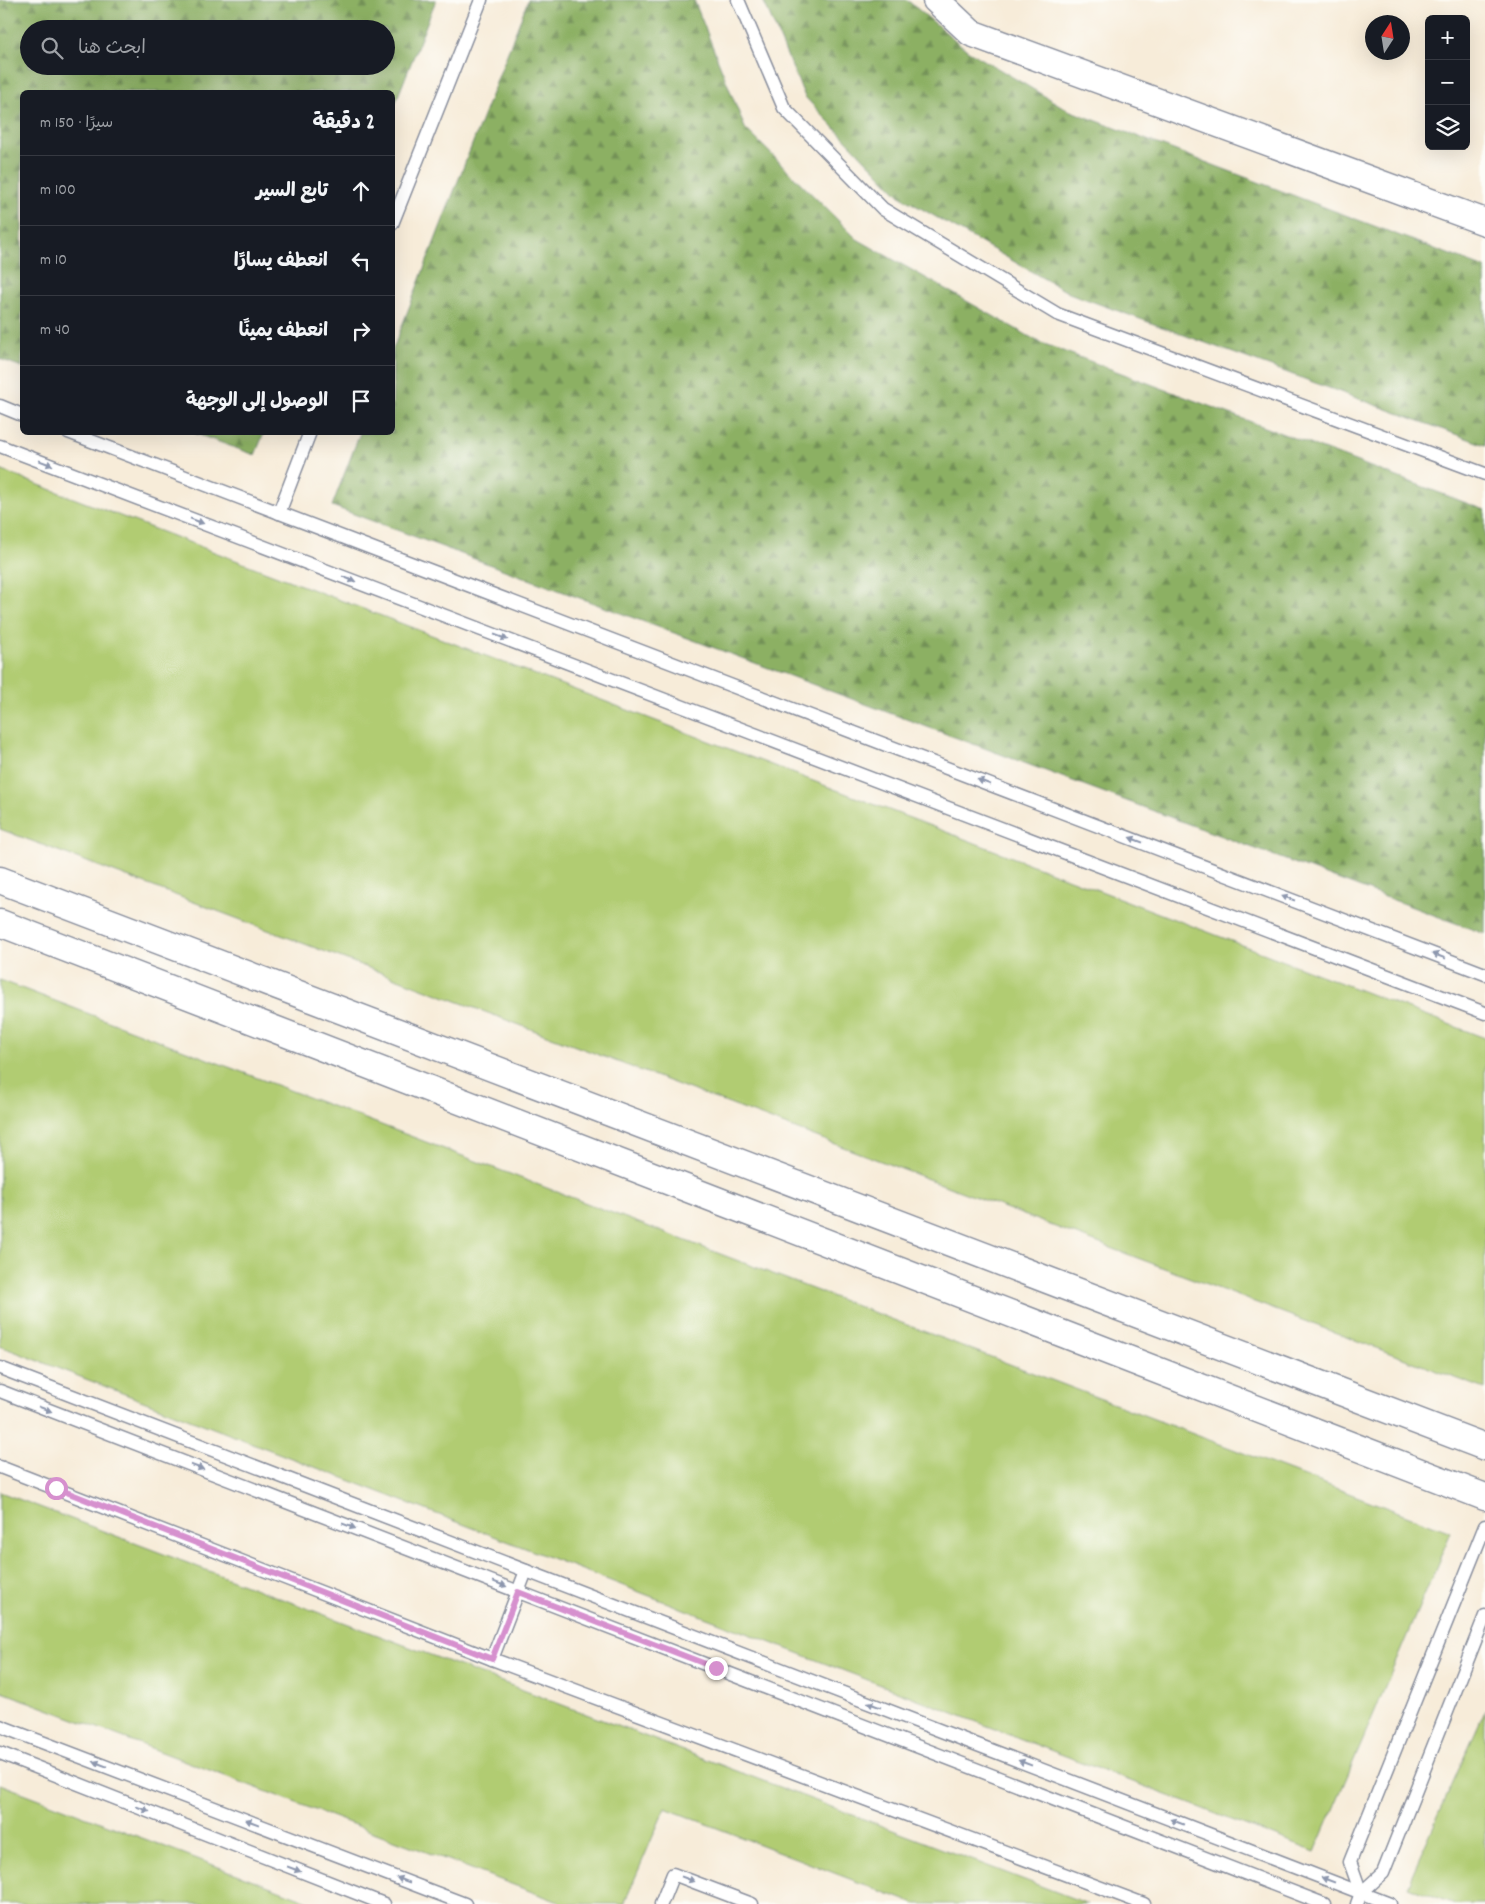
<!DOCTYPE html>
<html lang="ar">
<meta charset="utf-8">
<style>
body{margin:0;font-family:Dekko,"Playpen Sans Arabic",sans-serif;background:#20242c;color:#f1f3f6;direction:rtl}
.controls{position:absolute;right:15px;top:15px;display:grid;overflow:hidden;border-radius:8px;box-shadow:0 5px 20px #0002}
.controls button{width:45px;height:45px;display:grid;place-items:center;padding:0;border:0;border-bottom:1px solid #363941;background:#171b24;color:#f1f3f6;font:25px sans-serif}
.compass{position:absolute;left:1365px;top:15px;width:45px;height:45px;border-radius:50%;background:#171b24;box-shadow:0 5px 20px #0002;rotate:12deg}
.stop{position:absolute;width:15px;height:15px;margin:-11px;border:4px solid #d690ce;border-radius:50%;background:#fff}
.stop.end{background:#d690ce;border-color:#fff;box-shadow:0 1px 5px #0008}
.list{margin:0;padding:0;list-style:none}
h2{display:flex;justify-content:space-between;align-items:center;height:65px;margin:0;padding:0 20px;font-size:21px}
h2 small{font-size:16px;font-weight:400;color:#9ea1a6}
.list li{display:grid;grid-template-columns:32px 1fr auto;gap:15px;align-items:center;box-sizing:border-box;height:70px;padding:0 20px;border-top:1px solid #363941}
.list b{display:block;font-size:19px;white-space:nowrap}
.list em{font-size:16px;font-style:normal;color:#9ea1a6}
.icon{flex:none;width:28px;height:28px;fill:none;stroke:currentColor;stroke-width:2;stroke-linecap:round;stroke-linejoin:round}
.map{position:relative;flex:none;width:1485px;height:1904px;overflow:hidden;direction:ltr}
.search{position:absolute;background:#171b24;box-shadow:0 5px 20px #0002;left:20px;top:20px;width:375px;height:55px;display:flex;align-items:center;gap:12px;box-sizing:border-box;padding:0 18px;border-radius:28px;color:#9ea1a6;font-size:19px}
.panel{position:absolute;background:#171b24;box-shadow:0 5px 20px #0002;left:20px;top:90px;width:375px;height:345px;border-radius:8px;direction:rtl}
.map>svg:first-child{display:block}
.grass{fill:#b1cc72;stroke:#667e68}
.forest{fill:url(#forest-firs);stroke:#547061;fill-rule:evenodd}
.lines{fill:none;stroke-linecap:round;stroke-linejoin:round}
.lane-casing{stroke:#898e9c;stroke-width:15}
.street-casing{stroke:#898e9c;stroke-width:29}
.lane{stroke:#fff;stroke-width:12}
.street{stroke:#fff;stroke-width:26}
.oneway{fill:#8d97ae}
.route{stroke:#d690ce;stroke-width:6}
</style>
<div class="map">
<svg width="1485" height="1904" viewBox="0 0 1485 1904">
<defs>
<pattern id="forest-firs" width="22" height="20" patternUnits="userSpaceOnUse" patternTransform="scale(1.25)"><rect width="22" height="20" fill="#8cb064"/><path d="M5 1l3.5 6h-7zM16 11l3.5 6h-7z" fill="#729056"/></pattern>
</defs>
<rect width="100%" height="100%" fill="#fdfcf7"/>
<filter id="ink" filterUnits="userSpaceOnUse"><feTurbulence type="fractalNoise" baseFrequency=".02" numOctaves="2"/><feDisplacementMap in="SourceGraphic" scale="10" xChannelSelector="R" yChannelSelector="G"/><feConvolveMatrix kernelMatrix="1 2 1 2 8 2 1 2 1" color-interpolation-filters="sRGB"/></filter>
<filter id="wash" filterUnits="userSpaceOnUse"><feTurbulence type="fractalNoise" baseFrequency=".0096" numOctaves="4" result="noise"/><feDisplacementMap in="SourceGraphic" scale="20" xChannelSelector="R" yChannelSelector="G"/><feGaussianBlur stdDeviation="1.12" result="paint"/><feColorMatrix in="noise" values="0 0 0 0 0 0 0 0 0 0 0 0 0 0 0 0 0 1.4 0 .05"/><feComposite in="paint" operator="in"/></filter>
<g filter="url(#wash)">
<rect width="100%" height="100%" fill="#f7ecd9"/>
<g class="grass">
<path d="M 0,470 L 1485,1038 L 1485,1389 L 0,829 Z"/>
<path d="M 0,980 L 1451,1532 L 1315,1852 L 0,1346 Z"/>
<path d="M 0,1492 L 1088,1904 L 915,1904 L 665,1808 L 624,1904 L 564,1904 L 0,1691 Z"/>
<path d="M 1485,1710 L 1485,1904 L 1455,1904 L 1407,1886 Z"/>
<path d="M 0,1784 L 316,1904 L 0,1904 Z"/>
</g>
<g class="forest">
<path d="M 0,0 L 436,0 L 393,109 L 392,92 L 22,92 L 22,367 L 0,359 ZM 29,29 L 386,29 L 386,66 L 29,66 Z"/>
<path d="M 528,0 L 694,0 L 745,128 L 857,239 L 1039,342 L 1485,510 L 1485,934 L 332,506 L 360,433 L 392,432 L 393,349 Z"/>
<path d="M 763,0 L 907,0 L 967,50 L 1068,110 L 1485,268 L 1485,445 L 1069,293 L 901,197 L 805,97 Z"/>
<path d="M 194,433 L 264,432 L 264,433 L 255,455 Z"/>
</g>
</g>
<g filter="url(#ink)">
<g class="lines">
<defs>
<g id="lane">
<path d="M 738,0 L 784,108 L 883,209 L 1057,314 L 1485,474"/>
<path d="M 392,224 L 481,0"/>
<path d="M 0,406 L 22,415"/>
<path d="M 68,432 L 1485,974"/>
<path d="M 0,446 L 1485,1013"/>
<path d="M 279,513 L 310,432"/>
<path d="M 0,1368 L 1390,1904"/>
<path d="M 0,1391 L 1324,1904"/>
<path d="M 0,1467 L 492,1659 L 1144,1904"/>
<path d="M 492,1659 L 526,1571"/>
<path d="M 0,1726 L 465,1904"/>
<path d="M 0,1753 L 384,1904"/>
<path d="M 1361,1893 L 1383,1873 L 1485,1616"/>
<path d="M 661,1904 L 673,1874 L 752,1904"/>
<path d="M 1357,1904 L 1361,1893 L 1350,1862 L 1485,1526"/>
</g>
<g id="street">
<path d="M 936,0 L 971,33 L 1485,222"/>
<path d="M 0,880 L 1485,1447"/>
<path d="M 0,923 L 1485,1497"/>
</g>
</defs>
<use href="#lane" class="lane-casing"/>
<use href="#street" class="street-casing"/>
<use href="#lane" class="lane"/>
<use href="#street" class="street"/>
</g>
<defs><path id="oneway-solid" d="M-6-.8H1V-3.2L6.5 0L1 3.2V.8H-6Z" transform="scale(1.25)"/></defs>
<g class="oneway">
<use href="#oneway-solid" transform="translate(46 463) rotate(21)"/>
<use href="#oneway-solid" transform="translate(197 521) rotate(21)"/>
<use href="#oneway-solid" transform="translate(349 579) rotate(21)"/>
<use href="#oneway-solid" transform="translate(501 637) rotate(21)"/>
<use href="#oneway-solid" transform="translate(984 782) rotate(-159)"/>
<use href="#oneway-solid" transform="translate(1136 840) rotate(-159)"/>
<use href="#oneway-solid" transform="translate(1288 898) rotate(-159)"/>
<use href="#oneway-solid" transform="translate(1439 956) rotate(-159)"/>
<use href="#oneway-solid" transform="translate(45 1409) rotate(21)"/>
<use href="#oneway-solid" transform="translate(197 1467) rotate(21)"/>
<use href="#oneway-solid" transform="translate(349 1526) rotate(21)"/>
<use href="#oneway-solid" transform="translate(500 1584) rotate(21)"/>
<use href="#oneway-solid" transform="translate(874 1705) rotate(-159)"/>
<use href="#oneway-solid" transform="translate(1025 1763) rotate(-159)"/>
<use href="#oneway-solid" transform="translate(100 1764) rotate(-159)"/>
<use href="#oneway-solid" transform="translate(143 1809) rotate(21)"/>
<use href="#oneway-solid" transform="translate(252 1822) rotate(-159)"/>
<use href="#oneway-solid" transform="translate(1177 1822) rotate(-159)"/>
<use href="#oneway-solid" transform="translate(294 1869) rotate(21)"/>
<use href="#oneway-solid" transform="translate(688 1879) rotate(21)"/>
<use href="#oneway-solid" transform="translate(403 1880) rotate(-159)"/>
<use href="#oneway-solid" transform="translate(1328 1880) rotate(-159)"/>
</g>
</g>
<g class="lines" filter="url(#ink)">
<path class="route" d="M 56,1488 L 492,1659 L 518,1592 L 716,1668"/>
</g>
</svg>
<div class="controls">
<button>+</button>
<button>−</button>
<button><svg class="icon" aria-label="layers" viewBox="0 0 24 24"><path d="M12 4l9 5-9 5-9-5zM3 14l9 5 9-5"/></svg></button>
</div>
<svg class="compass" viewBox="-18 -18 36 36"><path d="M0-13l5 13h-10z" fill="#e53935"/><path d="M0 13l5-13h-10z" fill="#9ea1a6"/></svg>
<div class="stop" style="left:56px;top:1488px"></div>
<div class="stop end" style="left:716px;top:1668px"></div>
<div class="search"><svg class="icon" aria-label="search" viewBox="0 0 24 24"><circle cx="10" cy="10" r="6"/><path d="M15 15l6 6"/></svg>ابحث هنا</div>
<section class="panel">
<h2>2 دقيقة<small>سيرًا · 150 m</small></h2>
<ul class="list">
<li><svg class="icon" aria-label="ahead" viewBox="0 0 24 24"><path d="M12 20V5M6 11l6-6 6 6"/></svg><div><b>تابع السير</b></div><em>100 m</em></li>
<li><svg class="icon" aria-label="left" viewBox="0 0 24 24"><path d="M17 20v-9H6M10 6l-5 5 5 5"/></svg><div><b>انعطف يسارًا</b></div><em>10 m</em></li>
<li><svg class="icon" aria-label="right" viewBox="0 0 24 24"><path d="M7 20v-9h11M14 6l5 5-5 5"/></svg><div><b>انعطف يمينًا</b></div><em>40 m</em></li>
<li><svg class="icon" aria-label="arrive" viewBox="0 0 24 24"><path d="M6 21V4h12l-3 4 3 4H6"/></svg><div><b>الوصول إلى الوجهة</b></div></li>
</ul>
</section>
</div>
